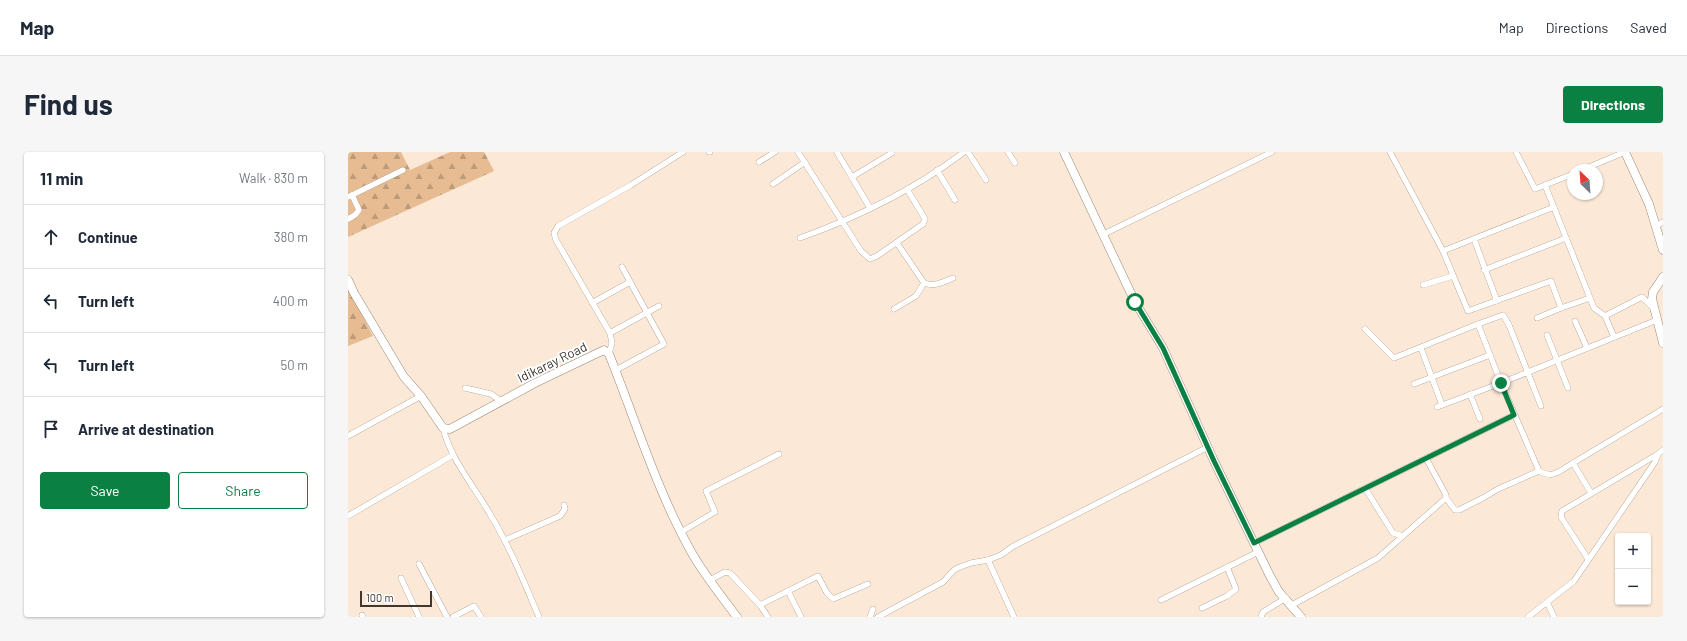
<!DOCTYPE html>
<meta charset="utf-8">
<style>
body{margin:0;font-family:Barlow,sans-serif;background:#f6f6f7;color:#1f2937}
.controls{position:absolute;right:12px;bottom:12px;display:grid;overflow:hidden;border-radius:4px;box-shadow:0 1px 3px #0004}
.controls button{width:36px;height:36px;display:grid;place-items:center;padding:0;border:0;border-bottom:1px solid #e0e1e3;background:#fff;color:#1f2937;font:20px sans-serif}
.compass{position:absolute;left:1219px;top:12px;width:36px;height:36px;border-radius:50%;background:#fff;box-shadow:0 1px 3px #0004;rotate:335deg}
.scale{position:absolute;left:12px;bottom:10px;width:72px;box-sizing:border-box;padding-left:4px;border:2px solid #3f3730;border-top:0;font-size:11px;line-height:14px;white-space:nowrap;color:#3f3730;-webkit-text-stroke:3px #fff;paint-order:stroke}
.stop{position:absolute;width:12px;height:12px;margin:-9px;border:3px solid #0b8043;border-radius:50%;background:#fff}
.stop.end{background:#0b8043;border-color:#fff;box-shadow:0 1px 4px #0008}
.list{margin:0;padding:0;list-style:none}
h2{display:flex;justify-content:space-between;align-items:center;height:52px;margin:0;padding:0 16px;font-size:17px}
h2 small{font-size:13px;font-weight:400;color:#747a83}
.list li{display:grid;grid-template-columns:26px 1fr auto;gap:12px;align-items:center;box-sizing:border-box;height:64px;padding:0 16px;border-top:1px solid #e0e1e3}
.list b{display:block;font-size:15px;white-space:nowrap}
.list em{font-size:13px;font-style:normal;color:#747a83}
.actions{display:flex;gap:8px;padding:12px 16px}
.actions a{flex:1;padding:9px 0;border:1px solid #0b8043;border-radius:4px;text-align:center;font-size:14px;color:#0b8043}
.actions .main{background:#0b8043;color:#fff}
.icon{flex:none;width:22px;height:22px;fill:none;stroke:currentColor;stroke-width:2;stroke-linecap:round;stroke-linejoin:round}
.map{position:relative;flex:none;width:1315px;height:465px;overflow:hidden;border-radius:4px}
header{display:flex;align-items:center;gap:24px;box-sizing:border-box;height:56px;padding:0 20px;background:#fff;border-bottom:1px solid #e0e1e3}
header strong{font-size:19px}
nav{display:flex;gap:22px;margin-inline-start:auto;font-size:14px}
.intro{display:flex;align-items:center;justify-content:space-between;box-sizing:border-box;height:96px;padding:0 24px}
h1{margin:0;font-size:28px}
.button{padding:10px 18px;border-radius:4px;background:#0b8043;color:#fff;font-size:14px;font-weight:700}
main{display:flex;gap:24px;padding:0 24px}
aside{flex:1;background:#fff;border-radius:4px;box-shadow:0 1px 3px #0004}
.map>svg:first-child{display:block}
.forest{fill:url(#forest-firs)}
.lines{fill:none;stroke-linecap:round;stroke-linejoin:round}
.street-casing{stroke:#9a8877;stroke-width:6}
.secondary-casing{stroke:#9a8877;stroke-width:9}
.street{stroke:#fff;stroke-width:5.5}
.secondary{stroke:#fff;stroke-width:8}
.route{stroke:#0b8043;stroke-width:5}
.labels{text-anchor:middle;stroke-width:4;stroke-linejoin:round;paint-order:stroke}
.street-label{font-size:13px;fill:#3f3730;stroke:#fff}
</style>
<header>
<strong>Map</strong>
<nav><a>Map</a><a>Directions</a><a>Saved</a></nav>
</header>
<div class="intro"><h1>Find us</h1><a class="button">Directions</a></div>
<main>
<aside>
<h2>11 min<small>Walk · 830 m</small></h2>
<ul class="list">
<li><svg class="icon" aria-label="ahead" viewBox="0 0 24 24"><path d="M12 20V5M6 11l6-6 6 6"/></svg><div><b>Continue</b></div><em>380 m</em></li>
<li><svg class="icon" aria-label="left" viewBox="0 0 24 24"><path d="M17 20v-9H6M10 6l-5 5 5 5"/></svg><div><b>Turn left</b></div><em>400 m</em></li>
<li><svg class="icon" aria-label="left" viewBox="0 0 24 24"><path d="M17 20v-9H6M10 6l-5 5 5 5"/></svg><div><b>Turn left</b></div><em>50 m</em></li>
<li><svg class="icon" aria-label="arrive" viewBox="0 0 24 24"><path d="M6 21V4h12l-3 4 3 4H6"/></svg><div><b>Arrive at destination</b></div></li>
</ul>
<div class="actions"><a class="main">Save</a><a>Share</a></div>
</aside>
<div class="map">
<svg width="1315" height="465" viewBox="0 0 1315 465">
<defs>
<pattern id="forest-firs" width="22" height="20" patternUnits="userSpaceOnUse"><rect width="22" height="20" fill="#e8bc92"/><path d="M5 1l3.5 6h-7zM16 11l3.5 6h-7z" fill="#bd9a78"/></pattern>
</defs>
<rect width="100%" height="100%" fill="#fce8d6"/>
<g class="forest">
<path d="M 0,0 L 53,0 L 62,18 L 102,0 L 136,0 L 146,19 L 0,85 Z"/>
<path d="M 0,136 L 25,184 L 0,194 Z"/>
</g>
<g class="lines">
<defs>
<g id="street">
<path d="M 361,0 L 362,0"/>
<path d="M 450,0 L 513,99 L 522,107 L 529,104 L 575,72 L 577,67 L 559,37"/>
<path d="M 489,0 L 522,56"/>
<path d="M 620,0 L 638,28"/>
<path d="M 660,0 L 667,11"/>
<path d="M 1042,0 L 1095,99 L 1120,159 L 1203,129 L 1213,156 L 1242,146"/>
<path d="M 1168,0 L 1187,37 L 1225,22"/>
<path d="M 411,10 L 427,0"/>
<path d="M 589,18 L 607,48"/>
<path d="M 1234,18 L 1277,0"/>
<path d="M 504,25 L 544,1"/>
<path d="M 425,32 L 457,10"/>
<path d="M 1197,33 L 1246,156 L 1257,164 L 1294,145 L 1306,157"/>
<path d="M 0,45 L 55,18"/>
<path d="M 0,67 L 7,63 L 11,58 L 4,43"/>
<path d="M 1308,74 L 1315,70"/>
<path d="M 754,83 L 924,0"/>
<path d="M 452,86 C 510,65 566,38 616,0"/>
<path d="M 1126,87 L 1149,149"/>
<path d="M 1095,99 L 1206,55"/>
<path d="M 1136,118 L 1218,86"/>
<path d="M 576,131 C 587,135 595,130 605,126"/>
<path d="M 1075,133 L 1105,124"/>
<path d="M 244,151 L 282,130"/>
<path d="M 546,157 L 568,144 L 576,131 L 549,91"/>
<path d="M 1257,164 L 1266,185"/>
<path d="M 1189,166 L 1213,156"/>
<path d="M 1227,169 L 1239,196"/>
<path d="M 1130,172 L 1155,163 L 1161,173 L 1193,254"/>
<path d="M 1017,177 L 1046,206 L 1130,172 L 1153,231 L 1089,255"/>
<path d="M 262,181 L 311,154"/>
<path d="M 1199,183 L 1220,236"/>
<path d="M 1073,196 L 1094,253"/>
<path d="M 261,202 L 264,191 L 262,181 L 208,88 L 206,81 L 210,74 L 283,33 L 335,0"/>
<path d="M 268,218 L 316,192 L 274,115"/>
<path d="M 1066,232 L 1142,203"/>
<path d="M 117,236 L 143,242 L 153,249"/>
<path d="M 1122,242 L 1132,267"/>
<path d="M 95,276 C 103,308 126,334 142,362 C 162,395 176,430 191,465"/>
<path d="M 0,284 L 73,244"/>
<path d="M 1078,306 L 1098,343 L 1098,346 L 1107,358 L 1111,358 L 1135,346 L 1150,337 L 1191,319"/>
<path d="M 1225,311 C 1212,319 1205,327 1191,319 L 1153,231 L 1309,168"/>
<path d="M 1017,336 L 1045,381 L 1055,384"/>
<path d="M 1243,341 L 1225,311 L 1315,257"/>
<path d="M 0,364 L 105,303"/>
<path d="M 333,380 L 367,360 L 358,339 L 431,302"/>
<path d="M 157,388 L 212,364 L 217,357 L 216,353"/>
<path d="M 906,391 L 1166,263"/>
<path d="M 1240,407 L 1213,365 L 1214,359 L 1310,302"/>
<path d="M 640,408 L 666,465"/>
<path d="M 71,412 L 99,465"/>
<path d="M 53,426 L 71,465"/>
<path d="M 362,428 L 377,420 L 382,421 L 412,453 L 420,465"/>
<path d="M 440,439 L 453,465"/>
<path d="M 813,448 L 910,400"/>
<path d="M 1199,450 L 1206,465"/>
<path d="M 412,453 L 470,424 L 479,441 L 485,447 L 520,432"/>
<path d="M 944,453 L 1030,406 L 1098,346"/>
<path d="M 854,456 L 879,444 L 888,437 L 879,415"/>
<path d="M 14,463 L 15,465"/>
<path d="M 105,465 L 126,454 L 133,465"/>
<path d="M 522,465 L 525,457"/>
<path d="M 530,465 L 595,430 L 606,418 L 612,415 L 623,411 L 640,408 L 653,403 L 664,395 L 860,295"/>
<path d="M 913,465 L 915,460 L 938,446"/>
<path d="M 1180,465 L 1226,429 L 1307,310 L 1310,302 L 1315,298"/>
</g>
<g id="secondary">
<path d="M 716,0 L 787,150 L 815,196 L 866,309 L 922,424 L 931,440 L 953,465"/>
<path d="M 1277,0 L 1301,52 L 1315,98"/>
<path d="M 1315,125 L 1305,140 L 1304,147 L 1315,191"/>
<path d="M 0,128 L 6,141 L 56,225 L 73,244 L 95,276 L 102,277 L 187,231 L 256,198 L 261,202 C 288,269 309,340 345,403 C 358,425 374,445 389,465"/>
</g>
</defs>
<use href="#street" class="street-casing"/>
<use href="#secondary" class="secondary-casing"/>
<use href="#street" class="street"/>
<use href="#secondary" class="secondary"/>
</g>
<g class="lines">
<path class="route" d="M 787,150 L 815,196 L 866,309 L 906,391 L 1166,263 L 1153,231"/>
</g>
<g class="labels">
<g class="street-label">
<text transform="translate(204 210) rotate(-26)" y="5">Idikaray Road</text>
</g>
</g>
</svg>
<div class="controls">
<button>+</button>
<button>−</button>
</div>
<svg class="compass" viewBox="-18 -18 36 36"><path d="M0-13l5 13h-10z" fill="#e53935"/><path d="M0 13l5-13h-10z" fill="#747a83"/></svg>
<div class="scale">100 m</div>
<div class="stop" style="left:787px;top:150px"></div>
<div class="stop end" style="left:1153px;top:231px"></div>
</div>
</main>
